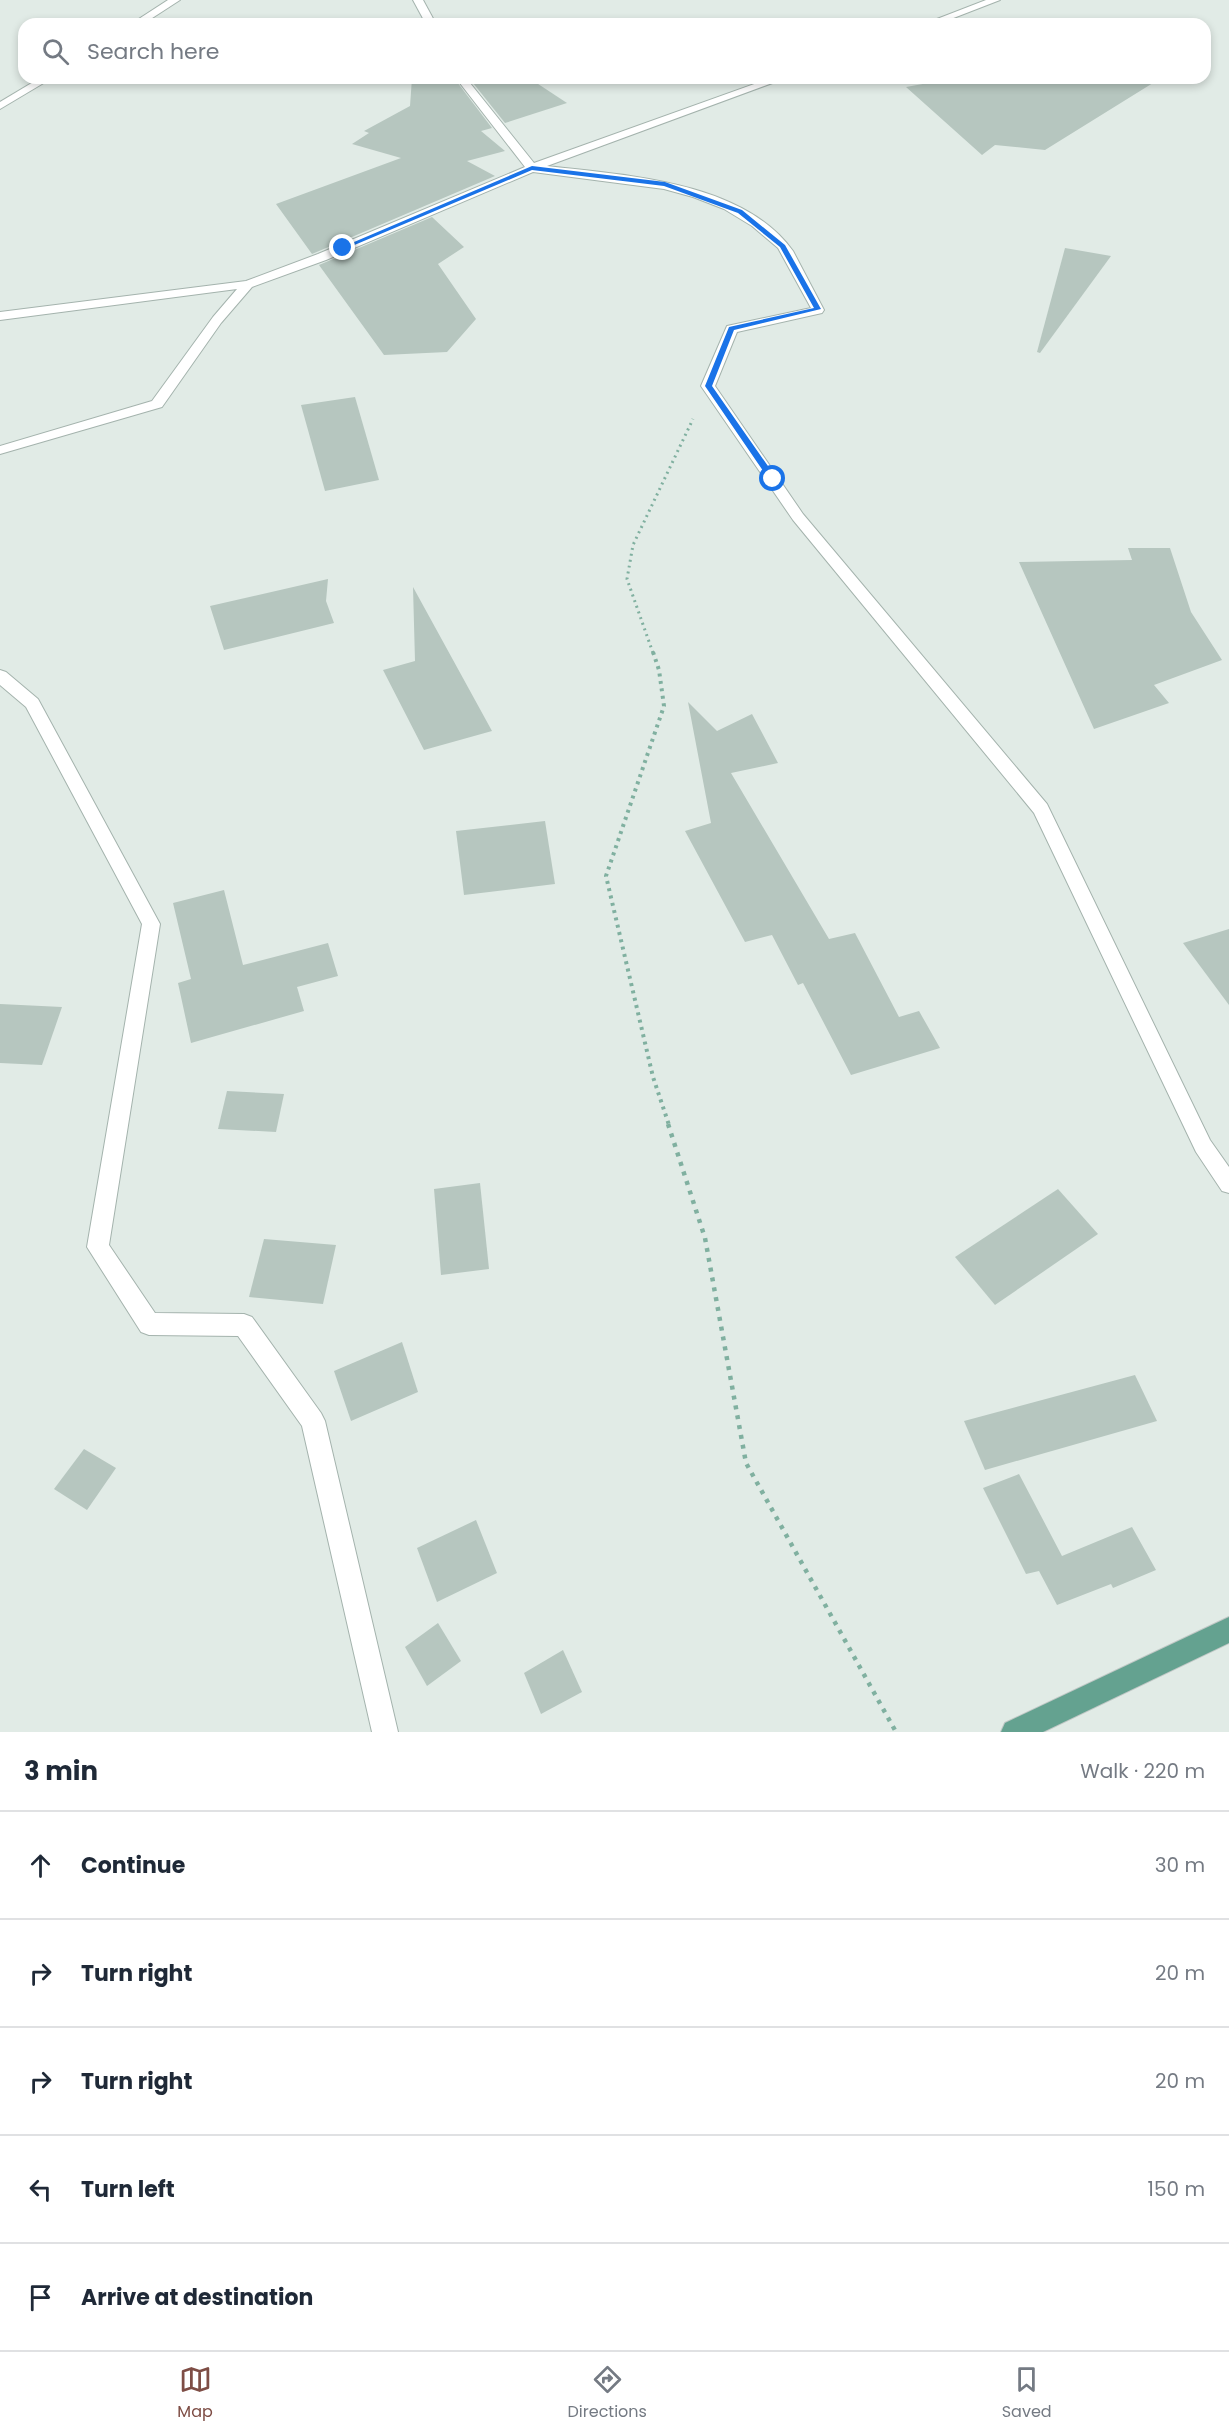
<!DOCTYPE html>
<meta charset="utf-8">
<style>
body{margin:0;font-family:Poppins,sans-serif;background:#f6f6f7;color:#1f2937}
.stop{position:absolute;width:18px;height:18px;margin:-14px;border:4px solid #1a73e8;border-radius:50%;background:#fff}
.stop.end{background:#1a73e8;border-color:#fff;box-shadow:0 2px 6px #0008}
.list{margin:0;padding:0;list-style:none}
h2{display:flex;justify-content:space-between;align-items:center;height:78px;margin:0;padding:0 24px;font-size:26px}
h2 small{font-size:20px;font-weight:400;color:#747a83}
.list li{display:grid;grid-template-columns:39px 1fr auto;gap:18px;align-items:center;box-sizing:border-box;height:108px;padding:0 24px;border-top:2px solid #e0e1e3}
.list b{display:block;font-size:22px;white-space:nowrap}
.list em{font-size:20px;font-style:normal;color:#747a83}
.icon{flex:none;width:33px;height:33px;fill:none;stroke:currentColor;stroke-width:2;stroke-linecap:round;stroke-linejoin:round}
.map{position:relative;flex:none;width:1229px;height:1732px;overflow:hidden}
.search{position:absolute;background:#fff;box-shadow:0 3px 9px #0003;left:18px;right:18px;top:18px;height:66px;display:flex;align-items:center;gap:15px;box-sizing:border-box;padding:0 21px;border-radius:18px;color:#747a83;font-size:22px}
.sheet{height:618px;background:#fff}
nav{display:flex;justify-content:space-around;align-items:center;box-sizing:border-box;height:84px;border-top:2px solid #e0e1e3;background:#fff;font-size:16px;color:#747a83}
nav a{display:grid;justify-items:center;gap:3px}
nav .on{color:#7e4d45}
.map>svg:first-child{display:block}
.building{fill:#b6c6bf}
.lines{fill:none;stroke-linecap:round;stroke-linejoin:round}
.minor-casing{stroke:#a4b3ad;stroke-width:2}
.major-casing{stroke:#c1c8c6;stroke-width:2}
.path-far2{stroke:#80b0a0;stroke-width:3;stroke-dasharray:2 4;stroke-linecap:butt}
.path-far1{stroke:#80b0a0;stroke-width:4;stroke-dasharray:3 4.5;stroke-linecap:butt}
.path{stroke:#80b0a0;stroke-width:4.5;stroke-dasharray:4 6;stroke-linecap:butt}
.minor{fill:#fff;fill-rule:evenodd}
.major{fill:#64a290;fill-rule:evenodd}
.route{fill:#1a73e8}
</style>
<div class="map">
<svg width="1229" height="1732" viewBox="0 0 1229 1732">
<rect width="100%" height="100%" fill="#e1ebe6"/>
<g class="building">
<path d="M 412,78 L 454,78 L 492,128 L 481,131 L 505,151 L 467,161 L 495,176 L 312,254 L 276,204 L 401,158 L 352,144 L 369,133 L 364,131 L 410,106 Z"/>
<path d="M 469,78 L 529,78 L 567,103 L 505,123 Z"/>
<path d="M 956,78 L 1161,78 L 1045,150 L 995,145 L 982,155 L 906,87 Z"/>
<path d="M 432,217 L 464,247 L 438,264 L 476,319 L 447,352 L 384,355 L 319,265 Z"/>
<path d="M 1065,248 L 1111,256 L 1040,353 L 1037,352 Z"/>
<path d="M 355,397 L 379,480 L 325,491 L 301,405 Z"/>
<path d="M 1128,548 L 1170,548 L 1191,612 L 1222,660 L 1154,685 L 1169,703 L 1094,729 L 1019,562 L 1132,560 Z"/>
<path d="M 328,579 L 326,601 L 334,623 L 224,650 L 210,606 Z"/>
<path d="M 413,587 L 492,731 L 424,750 L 383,670 L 415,661 Z"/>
<path d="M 688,702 L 717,731 L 752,714 L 778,763 L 731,773 L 829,939 L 855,933 L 899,1017 L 919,1011 L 940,1048 L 851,1075 L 803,983 L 798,985 L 772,935 L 745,942 L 685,831 L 711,823 Z"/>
<path d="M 545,821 L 555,884 L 464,895 L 456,831 Z"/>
<path d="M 224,890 L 243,965 L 328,943 L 338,976 L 297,987 L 304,1011 L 191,1043 L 178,983 L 191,979 L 173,903 Z"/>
<path d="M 1229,929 L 1229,1005 L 1183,943 Z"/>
<path d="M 0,1004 L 62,1007 L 42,1065 L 0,1063 Z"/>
<path d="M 227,1091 L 284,1094 L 276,1132 L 218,1129 Z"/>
<path d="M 480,1183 L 489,1269 L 441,1275 L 434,1189 Z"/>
<path d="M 1058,1189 L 1098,1234 L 995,1305 L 955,1257 Z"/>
<path d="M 264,1239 L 336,1245 L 323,1304 L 249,1297 Z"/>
<path d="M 402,1342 L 418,1392 L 351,1421 L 334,1371 Z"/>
<path d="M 1135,1375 L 1157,1421 L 985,1470 L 964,1421 Z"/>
<path d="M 84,1449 L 116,1468 L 87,1510 L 54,1489 Z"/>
<path d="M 1019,1474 L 1062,1556 L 1132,1527 L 1156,1570 L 1113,1588 L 1111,1584 L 1057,1605 L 1039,1571 L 1026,1574 L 983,1488 Z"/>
<path d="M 476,1520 L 497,1573 L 437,1602 L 417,1548 Z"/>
<path d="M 438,1623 L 461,1661 L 427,1686 L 405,1647 Z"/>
<path d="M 563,1650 L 582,1692 L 541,1714 L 524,1673 Z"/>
</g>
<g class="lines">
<defs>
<g id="minor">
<path d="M 168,0 L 180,0 L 143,24 L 131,24 Z"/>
<path d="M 413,0 L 423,0 L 436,24 L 426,24 Z"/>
<path d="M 986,0 L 1000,0 L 938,24 L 924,24 Z"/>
<path d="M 40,78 L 52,78 L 0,109 L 0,102 Z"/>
<path d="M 456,78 L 466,78 L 534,163 L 771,78 L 786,78 L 547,166 C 625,175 743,181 793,251 L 824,310 L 822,313 L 737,332 L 715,386 L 803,514 L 1047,804 L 1210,1140 L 1229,1167 L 1229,1193 L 1222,1191 L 1196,1152 L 1034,813 L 793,520 L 701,386 L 727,326 L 811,308 L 778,248 L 752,226 L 724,209 L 693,197 L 664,189 L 533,172 L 326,260 L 252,287 L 221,323 L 162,407 L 0,454 L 0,446 L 152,401 L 213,317 L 237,289 L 0,320 L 0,312 L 246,281 L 318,254 L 525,167 Z"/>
<path d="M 0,670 L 6,672 L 38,699 L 160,924 L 109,1245 L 155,1313 L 244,1314 L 252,1317 L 321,1413 L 325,1421 L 398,1732 L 372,1732 L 302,1426 L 238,1336 L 149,1335 L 141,1332 L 87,1247 L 142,924 L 26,707 L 0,685 Z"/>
</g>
<path id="major" d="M 1229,1617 L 1229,1643 L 1043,1732 L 1001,1732 L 1005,1723 Z"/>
</defs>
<use href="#minor" class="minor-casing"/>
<use href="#major" class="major-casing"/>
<path class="path-far2" d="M 653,653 L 627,579 L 633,545 L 693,419"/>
<path class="path-far1" d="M 653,652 L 659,670 L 664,706 L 606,876 L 653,1077 L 669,1125"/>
<path class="path" d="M 668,1124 L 705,1238 L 746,1463 L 896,1732"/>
<use href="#minor" class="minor"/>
<use href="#major" class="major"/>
</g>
<path class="route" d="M 532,166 L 665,182 L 742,210 L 785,245 L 821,309 L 734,330 L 712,386 L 777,479 L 776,481 L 770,481 L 705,386 L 729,327 L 814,308 L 780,247 L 738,213 L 664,186 L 532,170 L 345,249 L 340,248 Z"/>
</svg>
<div class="stop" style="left:773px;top:479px"></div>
<div class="stop end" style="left:343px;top:248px"></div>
<div class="search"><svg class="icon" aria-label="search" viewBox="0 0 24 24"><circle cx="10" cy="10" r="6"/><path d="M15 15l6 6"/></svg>Search here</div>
</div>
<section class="sheet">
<h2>3 min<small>Walk · 220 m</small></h2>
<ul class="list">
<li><svg class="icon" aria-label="ahead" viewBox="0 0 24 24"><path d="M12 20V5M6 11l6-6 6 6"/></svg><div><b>Continue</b></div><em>30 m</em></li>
<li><svg class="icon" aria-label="right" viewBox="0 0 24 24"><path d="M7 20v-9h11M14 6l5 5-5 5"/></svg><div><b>Turn right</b></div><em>20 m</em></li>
<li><svg class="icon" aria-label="right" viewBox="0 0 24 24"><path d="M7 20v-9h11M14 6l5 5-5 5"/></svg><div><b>Turn right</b></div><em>20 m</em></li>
<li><svg class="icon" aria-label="left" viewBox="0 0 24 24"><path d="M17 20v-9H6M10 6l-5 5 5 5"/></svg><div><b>Turn left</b></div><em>150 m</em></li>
<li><svg class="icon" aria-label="arrive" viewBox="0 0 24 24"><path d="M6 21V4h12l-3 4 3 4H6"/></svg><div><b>Arrive at destination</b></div></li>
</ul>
</section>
<nav>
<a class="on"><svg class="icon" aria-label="map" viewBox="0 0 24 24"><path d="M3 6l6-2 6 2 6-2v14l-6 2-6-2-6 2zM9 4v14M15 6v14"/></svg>Map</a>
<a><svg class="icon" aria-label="directions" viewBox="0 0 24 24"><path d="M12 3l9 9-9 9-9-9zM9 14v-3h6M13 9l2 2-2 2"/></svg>Directions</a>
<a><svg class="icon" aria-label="saved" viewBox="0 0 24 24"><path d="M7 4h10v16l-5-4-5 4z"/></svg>Saved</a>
</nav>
